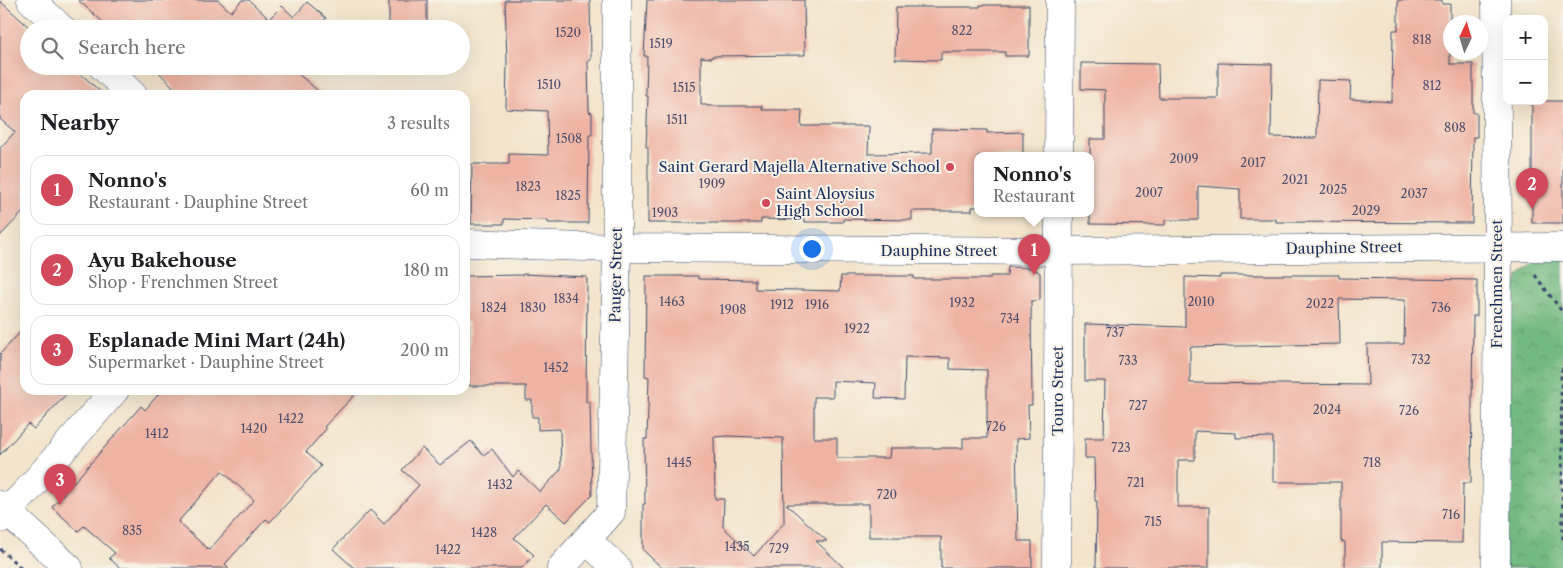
<!DOCTYPE html>
<meta charset="utf-8">
<style>
body{margin:0;font-family:"Libre Caslon Text",serif;background:#f6f6f6;color:#202124}
.controls{position:absolute;right:15px;top:15px;display:grid;overflow:hidden;border-radius:10px;box-shadow:0 5px 20px #0002}
.controls button{width:45px;height:45px;display:grid;place-items:center;padding:0;border:0;border-bottom:1px solid #e0e0e0;background:#fff;color:#202124;font:25px sans-serif}
.compass{position:absolute;left:1443px;top:15px;width:45px;height:45px;border-radius:50%;background:#fff;box-shadow:0 5px 20px #0002;rotate:4deg}
.you{position:absolute;left:811px;top:248px;width:18px;height:18px;margin:-12px;border:4px solid #fff;border-radius:50%;background:#1a73e8;box-shadow:0 0 0 8px #1a73e833}
.badge{display:grid;place-items:center;width:32px;height:32px;border-radius:50%;background:#d1495b;color:#fff;font-size:16px;font-weight:700}
.pin{position:absolute;translate:-50% -41px;filter:drop-shadow(0 1px 2px #0008)}
.pin::after{content:'';position:absolute;top:26px;width:18px;height:15px;background:inherit;clip-path:polygon(0 0,100% 0,50% 100%)}
.popup{position:absolute;left:974px;top:152px;width:120px;height:65px;box-sizing:border-box;display:grid;place-content:center;border-radius:10px;background:#fff;filter:drop-shadow(0 1px 4px #0005);font-size:16px;white-space:nowrap;color:#757577}
.popup b{font-size:19px;color:#202124}
.popup::after{content:'';position:absolute;left:50%;top:100%;margin-left:-10px;border:10px solid transparent;border-top-color:#fff}
.list{margin:0;padding:0;list-style:none}
h2{display:flex;justify-content:space-between;align-items:center;height:65px;margin:0;padding:0 20px;font-size:21px}
h2 small{font-size:16px;font-weight:400;color:#757577}
.list li{display:grid;grid-template-columns:32px 1fr auto;gap:15px;align-items:center;box-sizing:border-box;height:70px;margin:0 10px 10px;padding:0 10px;border:1px solid #e0e0e0;border-radius:15px}
.list b{display:block;font-size:19px;white-space:nowrap}
.list p{margin:0;font-size:16px;white-space:nowrap;color:#757577}
.list em{font-size:16px;font-style:normal;color:#757577}
.icon{flex:none;width:28px;height:28px;fill:none;stroke:currentColor;stroke-width:2;stroke-linecap:round;stroke-linejoin:round}
.map{position:relative;flex:none;width:1563px;height:568px;overflow:hidden}
.search{position:absolute;background:#fff;box-shadow:0 5px 20px #0002;left:20px;top:20px;width:450px;height:55px;display:flex;align-items:center;gap:12px;box-sizing:border-box;padding:0 18px;border-radius:28px;color:#757577;font-size:19px}
.panel{position:absolute;background:#fff;box-shadow:0 5px 20px #0002;left:20px;top:90px;width:450px;height:305px;border-radius:15px}
.map>svg:first-child{display:block}
.forest{fill:url(#forest-crowns);stroke:#47746f}
.building{fill:#efb3a3;fill-rule:evenodd}
.lines{fill:none;stroke-linecap:round;stroke-linejoin:round}
.minor-casing{stroke:#3b4a6e;stroke-width:29}
.path{stroke:#3b4a6e;stroke-width:3;stroke-dasharray:4 4;stroke-linecap:butt}
.minor{stroke:#fff;stroke-width:28}
.poi-dot{fill:#d1495b;stroke:#f7f3e8;stroke-width:2}
.labels{text-anchor:middle;stroke-width:4;stroke-linejoin:round;paint-order:stroke}
.number-label{font-size:12px;fill:#50506f}
.poi-label{font-size:15px;fill:#1b2f5e;stroke:#f7f3e8;text-anchor:end}
.street-label{font-size:15px;fill:#1b2f5e;stroke:#f7f3e8}
</style>
<div class="map">
<svg width="1563" height="568" viewBox="0 0 1563 568">
<defs>
<pattern id="forest-crowns" width="20" height="18" patternUnits="userSpaceOnUse" patternTransform="scale(1.25)"><rect width="20" height="18" fill="#73ba80"/><path d="M2 6a3 3 0 1 1 6 0M12 15a3 3 0 1 1 6 0" fill="none" stroke="#5e986c"/></pattern>
</defs>
<rect width="100%" height="100%" fill="#f7f3e8"/>
<filter id="ink" filterUnits="userSpaceOnUse"><feTurbulence type="fractalNoise" baseFrequency=".02" numOctaves="2"/><feDisplacementMap in="SourceGraphic" scale="10" xChannelSelector="R" yChannelSelector="G"/><feConvolveMatrix kernelMatrix="1 2 1 2 8 2 1 2 1" color-interpolation-filters="sRGB"/></filter>
<filter id="wash" filterUnits="userSpaceOnUse"><feTurbulence type="fractalNoise" baseFrequency=".0096" numOctaves="4" result="noise"/><feDisplacementMap in="SourceGraphic" scale="20" xChannelSelector="R" yChannelSelector="G"/><feGaussianBlur stdDeviation="1.12" result="paint"/><feColorMatrix in="noise" values="0 0 0 0 0 0 0 0 0 0 0 0 0 0 0 0 0 1.4 0 .05"/><feComposite in="paint" operator="in"/></filter>
<g filter="url(#wash)">
<rect width="100%" height="100%" fill="#f3e4cb"/>
<path class="forest" d="M 1541,255 L 1563,256 L 1563,568 L 1502,568 L 1496,516 L 1512,296 L 1519,276 Z"/>
<g id="blocks">
<g class="building">
<path d="M 78,0 L 218,0 L 231,12 L 242,0 L 249,0 L 269,19 L 282,6 L 294,17 L 307,2 L 326,18 L 316,29 L 111,29 Z"/>
<rect x="389" y="0" width="38" height="26"/>
<path d="M 505,0 L 590,0 L 591,60 L 588,60 L 589,112 L 592,113 L 592,135 L 589,135 L 588,223 L 548,223 L 548,220 L 504,219 L 504,224 L 471,224 L 472,164 L 509,164 L 509,154 L 548,155 L 547,111 L 506,109 L 507,63 Z"/>
<path d="M 647,0 L 804,0 L 805,55 L 712,56 L 712,58 L 701,57 L 701,105 L 707,105 L 707,106 L 762,106 L 762,110 L 802,110 L 801,126 L 869,126 L 868,154 L 932,153 L 932,129 L 987,130 L 987,133 L 1023,132 L 1023,156 L 978,156 L 978,207 L 972,207 L 972,211 L 912,211 L 912,220 L 843,219 L 843,222 L 805,222 L 805,220 L 761,219 L 761,223 L 648,223 L 648,147 L 646,147 L 648,96 L 646,96 L 647,56 L 644,56 Z"/>
<path d="M 1398,0 L 1442,0 L 1442,4 L 1450,4 L 1450,64 L 1473,64 L 1473,113 L 1477,113 L 1477,137 L 1473,137 L 1472,223 L 1276,222 L 1276,219 L 1240,219 L 1240,189 L 1198,186 L 1198,220 L 1165,220 L 1165,225 L 1090,224 L 1090,139 L 1105,139 L 1105,90 L 1081,89 L 1081,63 L 1158,64 L 1159,98 L 1218,98 L 1218,63 L 1272,64 L 1271,137 L 1317,138 L 1318,80 L 1351,81 L 1350,99 L 1392,102 L 1393,30 L 1398,30 Z"/>
<path d="M 0,1 L 31,29 L 29,29 L 29,66 L 72,66 L 104,95 L 25,95 L 25,210 L 0,236 L 0,148 L 15,132 L 0,119 Z"/>
<path d="M 980,5 L 1029,5 L 1029,56 L 1005,56 L 1005,52 L 941,52 L 941,60 L 895,59 L 896,7 L 980,7 Z"/>
<path d="M 153,66 L 289,66 L 323,95 L 181,95 Z"/>
<rect x="1532" y="101" width="31" height="122"/>
<path d="M 1008,267 L 1033,268 L 1040,273 L 1040,300 L 1031,301 L 1032,405 L 1028,405 L 1029,438 L 1016,439 L 1018,541 L 1032,541 L 1032,568 L 941,568 L 941,537 L 869,537 L 869,504 L 786,504 L 827,541 L 816,541 L 844,568 L 662,568 L 643,550 L 643,504 L 645,504 L 644,439 L 647,439 L 649,377 L 645,376 L 646,276 L 698,276 L 698,279 L 755,280 L 755,289 L 840,291 L 841,276 L 914,276 L 914,279 L 990,279 L 990,276 L 1007,276 ZM 905,357 L 950,358 L 950,369 L 987,370 L 987,438 L 963,438 L 963,448 L 890,448 L 889,458 L 837,458 L 837,438 L 814,438 L 814,397 L 833,397 L 833,381 L 876,383 L 875,398 L 904,399 ZM 727,436 L 783,438 L 784,523 L 754,556 L 723,527 L 724,499 L 715,499 L 714,437 Z"/>
<path d="M 523,274 L 587,277 L 586,402 L 590,402 L 592,495 L 566,522 L 546,504 L 514,538 L 534,555 L 522,568 L 354,568 L 333,549 L 370,510 L 384,524 L 419,485 L 402,470 L 422,448 L 440,465 L 471,441 L 483,455 L 492,449 L 513,477 L 518,471 L 540,492 L 561,469 L 560,429 L 538,430 L 538,417 L 532,417 L 532,400 L 526,400 L 526,386 L 469,386 L 469,322 L 465,322 L 465,276 L 523,275 Z"/>
<path d="M 1220,275 L 1339,275 L 1339,278 L 1477,280 L 1477,316 L 1473,316 L 1471,483 L 1463,483 L 1462,543 L 1382,542 L 1382,568 L 1345,568 L 1345,542 L 1341,541 L 1341,482 L 1273,482 L 1273,437 L 1236,438 L 1236,433 L 1195,431 L 1195,460 L 1178,460 L 1178,507 L 1209,507 L 1209,568 L 1096,568 L 1097,501 L 1095,501 L 1094,458 L 1085,458 L 1085,438 L 1104,438 L 1105,381 L 1085,381 L 1085,324 L 1185,327 L 1185,277 L 1220,278 ZM 1339,299 L 1405,300 L 1404,344 L 1367,344 L 1368,385 L 1190,383 L 1190,347 L 1340,344 Z"/>
<path d="M 25,327 L 25,390 L 70,390 L 34,429 L 28,424 L 0,455 L 0,354 Z"/>
<path d="M 162,390 L 359,390 L 324,427 L 326,429 L 306,452 L 321,466 L 270,522 L 266,519 L 225,564 L 229,568 L 120,568 L 109,558 L 115,553 L 84,526 L 78,531 L 52,507 L 141,406 L 145,410 ZM 222,471 L 254,500 L 209,550 L 178,522 Z"/>
</g>
</g>
</g>
<g filter="url(#ink)">
<use href="#blocks" fill-opacity="0" stroke="#3b4a6e" stroke-width="1"/>
<g class="lines">
<defs>
<g id="minor">
<path d="M 31,0 L 62,29"/>
<path d="M 1496,0 L 1498,246 L 1496,568"/>
<path d="M 102,66 L 133,95"/>
<path d="M 1059,156 L 1060,0"/>
<path d="M 465,243 L 617,248 L 1059,251 L 1563,247"/>
<path d="M 0,505 L 69,568"/>
<path d="M 0,519 L 27,491 L 115,390"/>
<path d="M 586,540 L 617,568"/>
<path d="M 561,568 L 611,512 L 617,248 L 617,0"/>
<path d="M 1057,568 L 1059,214"/>
</g>
</defs>
<use href="#minor" class="minor-casing"/>
<g class="path">
<path d="M 1535,275 L 1563,313"/>
<path d="M 1563,368 L 1561,372 L 1563,543"/>
<path d="M 0,549 L 21,568"/>
</g>
<use href="#minor" class="minor"/>
</g>
</g>
<g class="poi-dot">
<circle cx="950" cy="167" r="5"/>
<circle cx="766" cy="203" r="5"/>
</g>
<g class="labels">
<g class="number-label">
<text x="962" y="35">822</text>
<text x="568" y="37">1520</text>
<text x="1422" y="44">818</text>
<text x="661" y="48">1519</text>
<text x="549" y="89">1510</text>
<text x="1432" y="90">812</text>
<text x="684" y="92">1515</text>
<text x="677" y="124">1511</text>
<text x="1455" y="132">808</text>
<text x="569" y="143">1508</text>
<text x="1184" y="163">2009</text>
<text x="1253" y="167">2017</text>
<text x="1295" y="184">2021</text>
<text x="712" y="188">1909</text>
<text x="528" y="191">1823</text>
<text x="1333" y="194">2025</text>
<text x="1149" y="197">2007</text>
<text x="1414" y="198">2037</text>
<text x="568" y="200">1825</text>
<text x="1366" y="215">2029</text>
<text x="665" y="217">1903</text>
<text x="566" y="303">1834</text>
<text x="672" y="306">1463</text>
<text x="1201" y="306">2010</text>
<text x="962" y="307">1932</text>
<text x="1320" y="308">2022</text>
<text x="782" y="309">1912</text>
<text x="817" y="309">1916</text>
<text x="494" y="312">1824</text>
<text x="533" y="312">1830</text>
<text x="1441" y="312">736</text>
<text x="733" y="314">1908</text>
<text x="1010" y="323">734</text>
<text x="857" y="333">1922</text>
<text x="1115" y="337">737</text>
<text x="1421" y="364">732</text>
<text x="1128" y="365">733</text>
<text x="556" y="372">1452</text>
<text x="1138" y="410">727</text>
<text x="1327" y="414">2024</text>
<text x="1409" y="415">726</text>
<text x="291" y="423">1422</text>
<text x="996" y="431">726</text>
<text x="254" y="433">1420</text>
<text x="157" y="438">1412</text>
<text x="1121" y="452">723</text>
<text x="679" y="467">1445</text>
<text x="1372" y="467">718</text>
<text x="1136" y="487">721</text>
<text x="500" y="489">1432</text>
<text x="887" y="499">720</text>
<text x="1451" y="519">716</text>
<text x="1153" y="526">715</text>
<text x="132" y="535">835</text>
<text x="484" y="537">1428</text>
<text x="737" y="551">1435</text>
<text x="779" y="553">729</text>
<text x="448" y="554">1422</text>
</g>
<g class="poi-label">
<text x="940" y="172">Saint Gerard Majella Alternative School</text>
<text x="776" y="199" text-anchor="start">Saint Aloysius<tspan x="776" dy="17">High School</tspan></text>
</g>
<g class="street-label">
<text transform="translate(1344 248) rotate(-1)" y="5">Dauphine Street</text>
<text x="939" y="256">Dauphine Street</text>
<text transform="translate(616 275) rotate(-89)" y="5">Pauger Street</text>
<text transform="translate(1497 284) rotate(-90)" y="5">Frenchmen Street</text>
<text transform="translate(1058 391) rotate(-90)" y="5">Touro Street</text>
</g>
</g>
</svg>
<div class="controls">
<button>+</button>
<button>−</button>
</div>
<svg class="compass" viewBox="-18 -18 36 36"><path d="M0-13l5 13h-10z" fill="#e53935"/><path d="M0 13l5-13h-10z" fill="#757577"/></svg>
<div class="you"></div>
<div class="pin badge" style="left:1034px;top:275px">1</div>
<div class="popup"><b>Nonno's</b>Restaurant</div>
<div class="pin badge" style="left:1532px;top:209px">2</div>
<div class="pin badge" style="left:60px;top:505px">3</div>
<div class="search"><svg class="icon" aria-label="search" viewBox="0 0 24 24"><circle cx="10" cy="10" r="6"/><path d="M15 15l6 6"/></svg>Search here</div>
<section class="panel">
<h2>Nearby<small>3 results</small></h2>
<ul class="list">
<li><span class="badge">1</span><div><b>Nonno's</b><p>Restaurant · Dauphine Street</p></div><em>60 m</em></li>
<li><span class="badge">2</span><div><b>Ayu Bakehouse</b><p>Shop · Frenchmen Street</p></div><em>180 m</em></li>
<li><span class="badge">3</span><div><b>Esplanade Mini Mart (24h)</b><p>Supermarket · Dauphine Street</p></div><em>200 m</em></li>
</ul>
</section>
</div>
